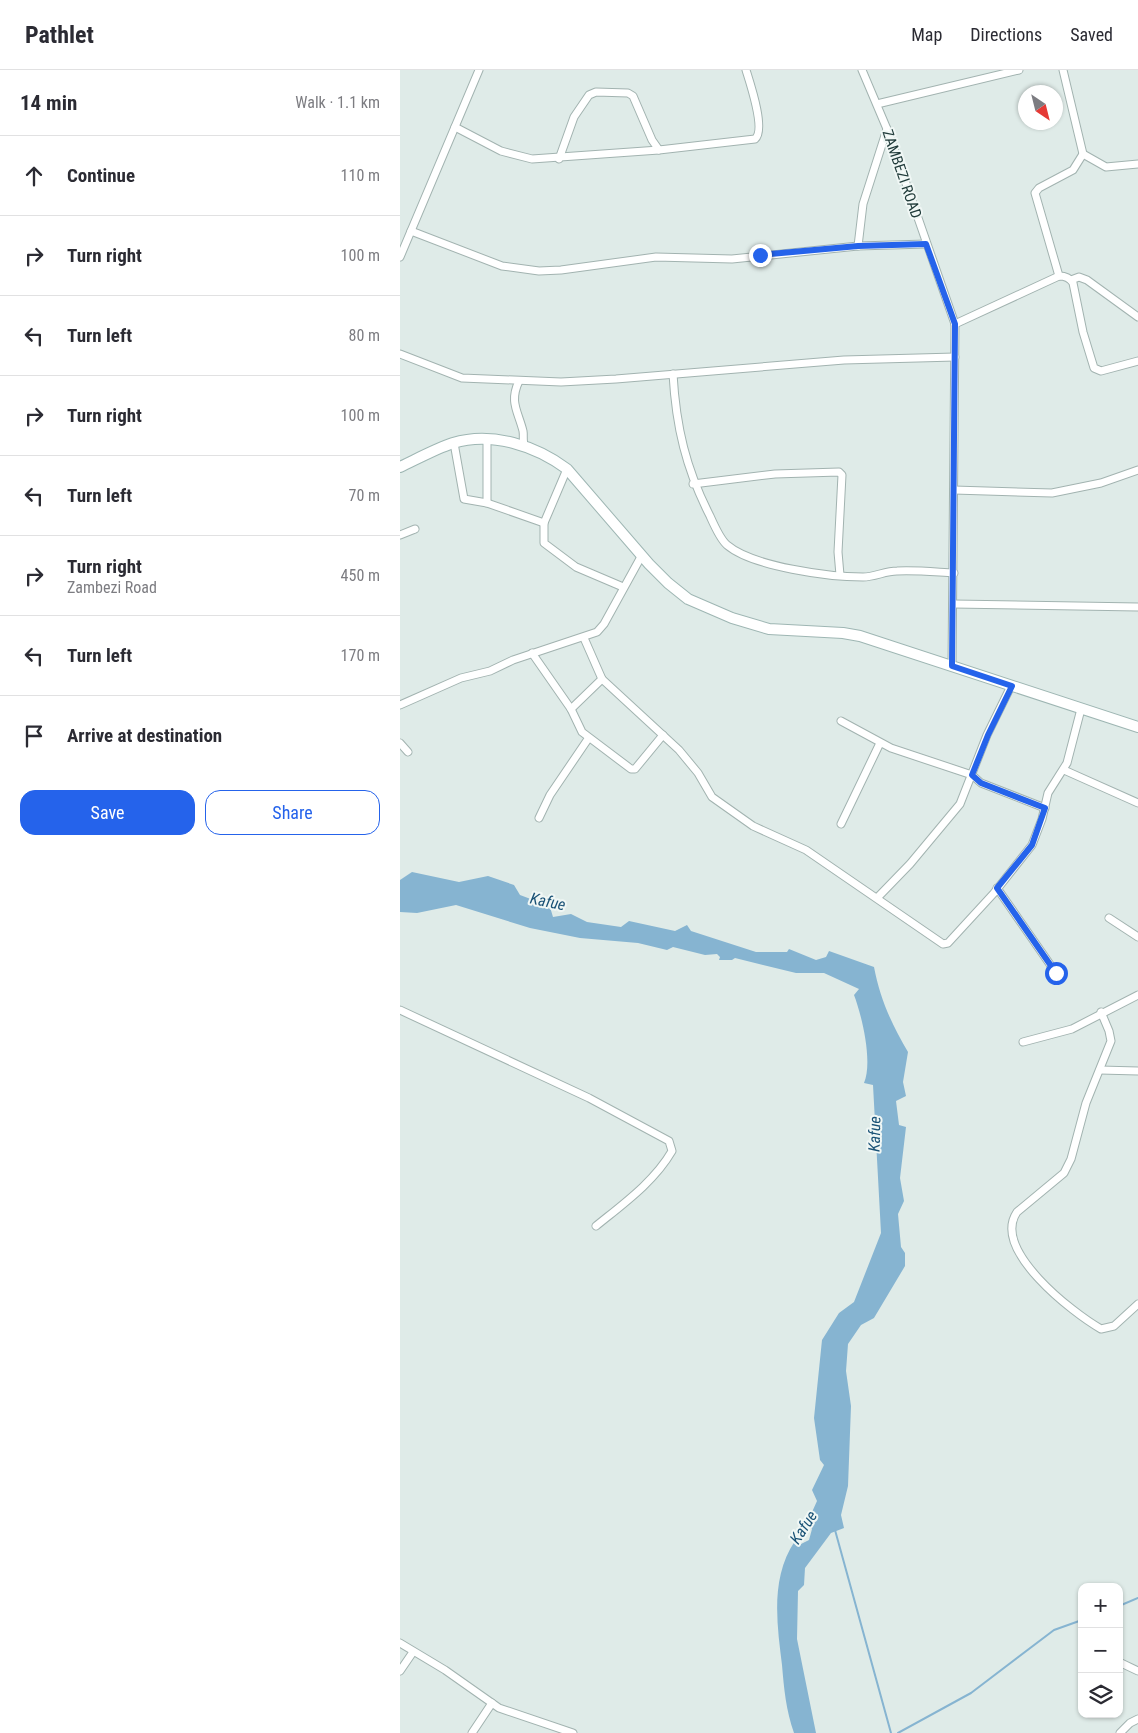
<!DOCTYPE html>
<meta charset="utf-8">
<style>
body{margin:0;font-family:"Roboto Condensed",sans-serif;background:#f2f2f3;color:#2b2b33}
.controls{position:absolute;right:15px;bottom:15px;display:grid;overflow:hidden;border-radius:10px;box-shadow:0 1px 4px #0004}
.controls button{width:45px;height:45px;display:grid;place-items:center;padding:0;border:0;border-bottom:1px solid #e1e1e2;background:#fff;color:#2b2b33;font:25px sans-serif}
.compass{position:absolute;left:618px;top:15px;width:45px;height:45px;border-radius:50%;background:#fff;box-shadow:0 1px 4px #0004;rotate:145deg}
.stop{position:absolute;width:15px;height:15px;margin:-11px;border:4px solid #2563eb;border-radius:50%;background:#fff}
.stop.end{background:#2563eb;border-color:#fff;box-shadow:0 1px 5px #0008}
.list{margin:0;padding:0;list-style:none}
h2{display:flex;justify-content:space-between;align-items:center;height:65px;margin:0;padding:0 20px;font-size:21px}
h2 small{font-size:16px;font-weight:400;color:#7c7c81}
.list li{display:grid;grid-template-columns:32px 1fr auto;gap:15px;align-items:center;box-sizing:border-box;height:80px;padding:0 20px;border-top:1px solid #e1e1e2}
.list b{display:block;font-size:19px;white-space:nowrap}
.list p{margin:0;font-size:16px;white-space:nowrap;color:#7c7c81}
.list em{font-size:16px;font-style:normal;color:#7c7c81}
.actions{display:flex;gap:10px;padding:15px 20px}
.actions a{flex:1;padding:11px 0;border:1px solid #2563eb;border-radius:15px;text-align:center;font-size:18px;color:#2563eb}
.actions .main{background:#2563eb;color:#fff}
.icon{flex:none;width:28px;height:28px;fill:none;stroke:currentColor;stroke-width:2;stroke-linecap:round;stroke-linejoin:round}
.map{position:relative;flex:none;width:738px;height:1663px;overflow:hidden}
header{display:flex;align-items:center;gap:30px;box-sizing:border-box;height:70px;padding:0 25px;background:#fff;border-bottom:1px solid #e1e1e2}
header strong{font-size:24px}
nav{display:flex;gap:28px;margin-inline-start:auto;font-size:18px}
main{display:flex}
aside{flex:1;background:#fff}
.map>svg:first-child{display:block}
.water{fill:#86b4d1}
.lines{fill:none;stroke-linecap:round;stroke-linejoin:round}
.stream{stroke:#86b4d1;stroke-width:2}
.street-casing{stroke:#a2b3b0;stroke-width:9}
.secondary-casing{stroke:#9eb6b3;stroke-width:12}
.street{stroke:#fff;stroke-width:7}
.secondary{stroke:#fff;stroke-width:10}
.route{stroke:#2563eb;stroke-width:6}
.labels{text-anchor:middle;stroke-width:4;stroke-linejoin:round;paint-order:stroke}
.street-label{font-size:15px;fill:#203b3a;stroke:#f0f7f5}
.water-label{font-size:16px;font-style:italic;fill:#1a5276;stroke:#f0f7f5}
</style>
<header>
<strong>Pathlet</strong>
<nav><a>Map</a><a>Directions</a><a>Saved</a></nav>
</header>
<main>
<aside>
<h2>14 min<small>Walk · 1.1 km</small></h2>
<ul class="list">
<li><svg class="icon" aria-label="ahead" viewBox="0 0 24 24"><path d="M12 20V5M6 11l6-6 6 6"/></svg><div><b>Continue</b></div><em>110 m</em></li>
<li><svg class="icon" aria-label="right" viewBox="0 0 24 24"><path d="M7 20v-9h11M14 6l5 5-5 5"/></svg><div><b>Turn right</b></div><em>100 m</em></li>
<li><svg class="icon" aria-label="left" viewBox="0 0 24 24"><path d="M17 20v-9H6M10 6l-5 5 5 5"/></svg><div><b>Turn left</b></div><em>80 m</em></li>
<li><svg class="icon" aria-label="right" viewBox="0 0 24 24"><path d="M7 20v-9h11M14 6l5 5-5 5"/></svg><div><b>Turn right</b></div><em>100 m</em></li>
<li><svg class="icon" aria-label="left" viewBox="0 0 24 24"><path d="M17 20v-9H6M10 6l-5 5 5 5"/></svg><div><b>Turn left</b></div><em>70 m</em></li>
<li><svg class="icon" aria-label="right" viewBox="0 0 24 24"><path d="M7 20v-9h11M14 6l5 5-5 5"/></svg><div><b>Turn right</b><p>Zambezi Road</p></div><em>450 m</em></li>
<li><svg class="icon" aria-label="left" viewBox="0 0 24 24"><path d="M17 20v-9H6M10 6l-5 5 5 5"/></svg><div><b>Turn left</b></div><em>170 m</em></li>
<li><svg class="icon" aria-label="arrive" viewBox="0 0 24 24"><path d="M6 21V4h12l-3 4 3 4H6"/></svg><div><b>Arrive at destination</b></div></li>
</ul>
<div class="actions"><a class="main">Save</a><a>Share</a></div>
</aside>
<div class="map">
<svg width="738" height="1663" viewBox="0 0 738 1663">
<rect width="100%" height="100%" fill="#dfebe8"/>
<path class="water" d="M 12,802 L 59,812 L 88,806 L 114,815 L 120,825 L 144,834 L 153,831 L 165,835 L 150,837 L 153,847 L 171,844 L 187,852 L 221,857 L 229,851 L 275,861 L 287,855 L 291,861 L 356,882 L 387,882 L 389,879 L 416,890 L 426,887 L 429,881 L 474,897 C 480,929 492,955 508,982 L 503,1012 L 506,1026 L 496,1031 L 499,1055 L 506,1057 L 500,1108 L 504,1131 L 498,1144 L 501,1177 L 505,1183 L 505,1196 L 474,1248 L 461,1255 L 448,1274 L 446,1301 L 451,1336 L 448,1416 L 441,1445 L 444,1458 L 431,1463 L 405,1498 L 404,1515 L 398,1521 L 397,1569 L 416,1663 L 394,1663 C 386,1640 384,1619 382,1595 C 377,1554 370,1508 395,1471 L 399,1475 L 409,1470 L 412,1459 L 408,1451 L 417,1431 L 412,1420 L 424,1395 L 420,1390 L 414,1348 L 422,1270 L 439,1243 L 454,1232 L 481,1163 L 473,1015 L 464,1013 C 473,992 462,946 454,925 L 459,919 L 424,903 L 396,903 L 335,888 L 332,890 L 319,890 L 320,887 L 317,884 L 305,885 L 273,877 L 267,880 L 238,873 L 180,868 L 130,858 L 56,835 L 17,843 L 0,842 L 0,810 Z"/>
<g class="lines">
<g class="stream">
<path d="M 435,1460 L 491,1663"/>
<path d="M 719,1536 L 738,1528"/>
<path d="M 498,1663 L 571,1623 L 654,1560 L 682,1550"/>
</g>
<defs>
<g id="street">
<path d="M 462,0 L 487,59 L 555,254 L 552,596"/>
<path d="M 477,34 L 619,0"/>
<path d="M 55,57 L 101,81 L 132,89 L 259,80 L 355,69 C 366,60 350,13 346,0"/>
<path d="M 683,84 L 706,97 L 738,94"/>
<path d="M 159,89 L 174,47 L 189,25 L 196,22 L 228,23 L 233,26 L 252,70 L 259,80"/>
<path d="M 11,161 L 102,196 L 139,201 L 161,200 L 256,187 L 332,189 L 458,176 L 526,174"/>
<path d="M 458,176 L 463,134 L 487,59"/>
<path d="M 0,187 L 79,0"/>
<path d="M 659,206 L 635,123 L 639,118 L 673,100 L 683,84 L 663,0"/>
<path d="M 671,210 L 679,207 L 687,210 L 738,247"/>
<path d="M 555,254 L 659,206 C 665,206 670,208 673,213 L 683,262 L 694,298 L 701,301 L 738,291"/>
<path d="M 0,284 L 62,308 L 161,312 L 216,309 L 444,290 L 555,287"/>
<path d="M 273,304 C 276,357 286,399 310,446 C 314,455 320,469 327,475 C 353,497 430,507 463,507 C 475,507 485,501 497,501 C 516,500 535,502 554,503"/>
<path d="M 119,311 C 109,332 118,341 123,361 C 124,366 122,372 125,376"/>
<path d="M 87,370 L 87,433"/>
<path d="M 54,373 L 64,429 L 87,433 L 144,453"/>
<path d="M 167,399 L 144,453 L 144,473 L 176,497 L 223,517"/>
<path d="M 293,414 L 375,404 L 439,402 L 442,405 L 438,482 L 440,505"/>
<path d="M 554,420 L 652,423 L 701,413 L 738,400"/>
<path d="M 0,465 L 15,459"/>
<path d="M 553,534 L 738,537"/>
<path d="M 184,568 L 202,609 L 279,680 L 298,703 L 312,727 L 353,756 L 406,780 L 543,874 L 548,873 L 594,823 L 632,775 L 642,749 L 648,723 L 667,693 L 681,639"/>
<path d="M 132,583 L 171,639 L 182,662 L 231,699 L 235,699 L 263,665"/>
<path d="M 0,635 L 61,608 L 90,601 L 113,590 L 197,562 L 204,554 L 242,485"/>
<path d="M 171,639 L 202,609"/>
<path d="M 441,651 L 491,678 L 572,705 L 581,713 L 645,738"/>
<path d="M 0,673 L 8,682"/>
<path d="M 664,700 L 738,733"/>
<path d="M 139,748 L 150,725 L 188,669"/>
<path d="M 441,754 L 480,673"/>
<path d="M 597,818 L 656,903"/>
<path d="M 478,827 L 510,794 L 560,734 L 587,665 L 611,616"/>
<path d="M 709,848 L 738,867"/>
<path d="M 0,940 L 189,1028 L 269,1071 L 272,1081 C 254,1112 223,1134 196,1156"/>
<path d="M 701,942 L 709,961 L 711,971 L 686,1033 L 671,1089 L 664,1103 L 617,1142 C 591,1180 673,1243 701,1259 L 714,1256 L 738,1234"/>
<path d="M 623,972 L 672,959 L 738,925"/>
<path d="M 700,1000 L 738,1001"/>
<path d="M 0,1573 L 45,1600 L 99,1638 L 173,1663"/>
<path d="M 719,1592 L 738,1601"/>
<path d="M 0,1601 L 13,1582"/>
<path d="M 72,1663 L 92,1633"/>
<path d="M 720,1663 L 730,1653 L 738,1649"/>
</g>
<path id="secondary" d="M 0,397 C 17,389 35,379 53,373 C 92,361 136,376 167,399 L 249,494 L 268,513 L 288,529 L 332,548 L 369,559 L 443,563 L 460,566 L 738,657"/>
</defs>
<use href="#street" class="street-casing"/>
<use href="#secondary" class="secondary-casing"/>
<use href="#street" class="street"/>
<use href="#secondary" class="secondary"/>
</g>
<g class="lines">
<path class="route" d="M 360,185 L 458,176 L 526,174 L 555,254 L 552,596 L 612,616 L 588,665 L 572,705 L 581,713 L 645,738 L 632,775 L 597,818 L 656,903"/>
</g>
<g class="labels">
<g class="street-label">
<text transform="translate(502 104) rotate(71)" y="5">ZAMBEZI ROAD</text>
</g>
<g class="water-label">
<text transform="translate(148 831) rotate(12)" y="6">Kafue</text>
<text transform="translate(474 1064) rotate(-88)" y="6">Kafue</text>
<text transform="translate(403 1457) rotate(-57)" y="6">Kafue</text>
</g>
</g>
</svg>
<div class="controls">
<button>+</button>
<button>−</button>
<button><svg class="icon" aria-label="layers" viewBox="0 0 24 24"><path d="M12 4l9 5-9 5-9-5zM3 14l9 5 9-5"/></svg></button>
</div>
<svg class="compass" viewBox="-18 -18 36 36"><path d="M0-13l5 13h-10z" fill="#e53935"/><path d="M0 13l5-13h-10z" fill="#7c7c81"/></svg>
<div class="stop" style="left:656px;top:903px"></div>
<div class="stop end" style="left:360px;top:185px"></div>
</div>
</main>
